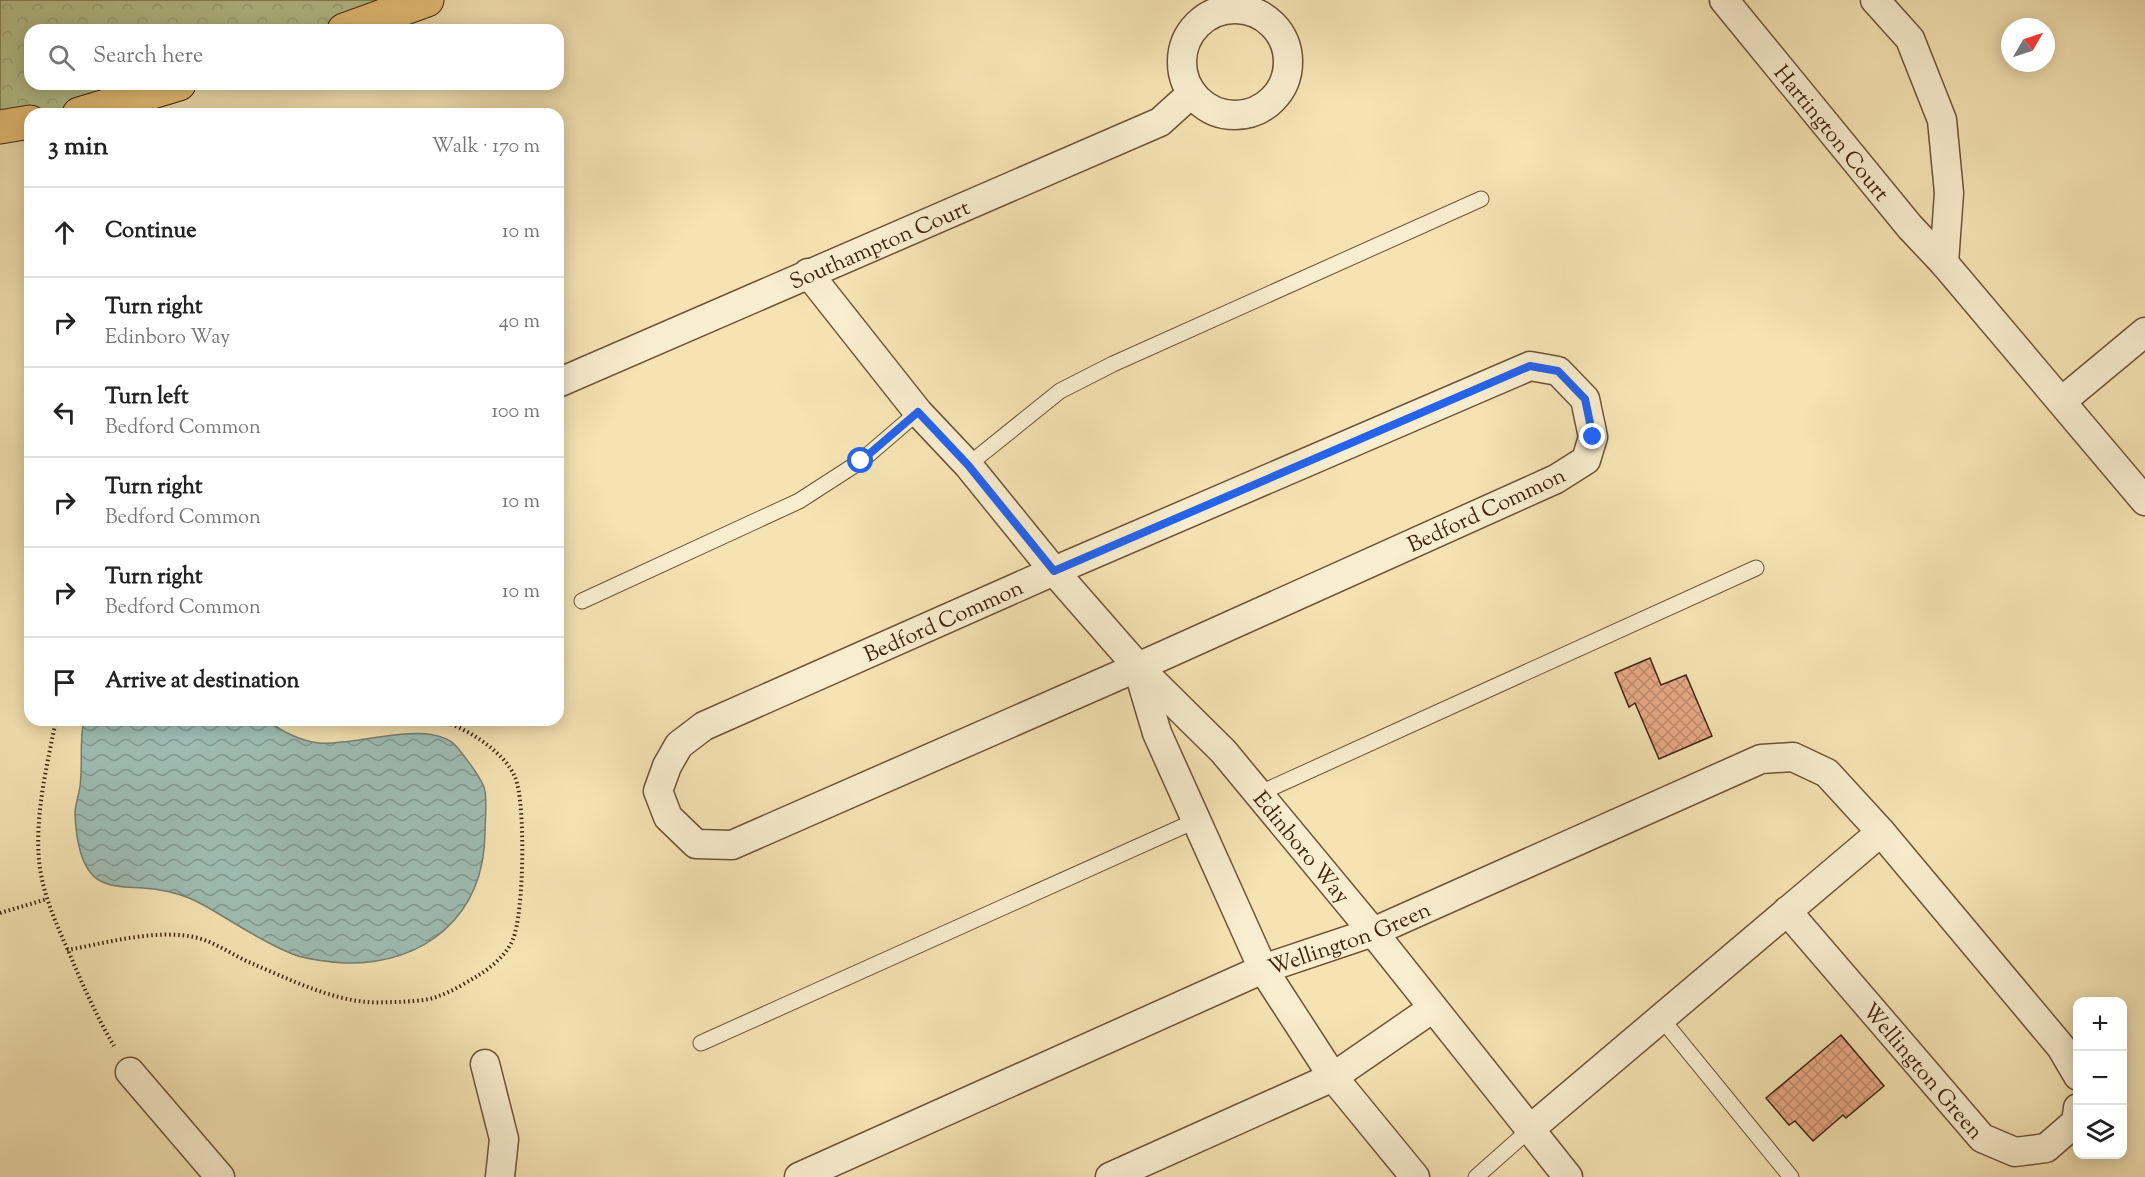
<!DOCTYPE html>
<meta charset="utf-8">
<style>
body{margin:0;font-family:"Sorts Mill Goudy",serif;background:#f6f6f6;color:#222}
.controls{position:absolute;right:18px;bottom:18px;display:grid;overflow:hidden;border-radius:12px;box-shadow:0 3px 15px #0003}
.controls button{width:54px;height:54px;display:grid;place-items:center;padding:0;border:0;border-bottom:2px solid #e0e0e0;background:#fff;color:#222;font:30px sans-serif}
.compass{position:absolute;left:2001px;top:18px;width:54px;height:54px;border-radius:50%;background:#fff;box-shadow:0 3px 15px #0003;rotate:51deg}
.stop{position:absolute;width:18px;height:18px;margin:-14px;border:4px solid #2563eb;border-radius:50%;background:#fff}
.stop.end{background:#2563eb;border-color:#fff;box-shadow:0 2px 6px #0008}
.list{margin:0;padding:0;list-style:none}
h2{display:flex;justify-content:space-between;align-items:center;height:78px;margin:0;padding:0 24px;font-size:26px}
h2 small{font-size:20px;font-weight:400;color:#767676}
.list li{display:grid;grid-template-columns:39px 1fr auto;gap:18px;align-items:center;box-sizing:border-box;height:90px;padding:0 24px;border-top:2px solid #e0e0e0}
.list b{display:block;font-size:22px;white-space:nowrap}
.list p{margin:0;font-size:20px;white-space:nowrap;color:#767676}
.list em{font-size:20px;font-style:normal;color:#767676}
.icon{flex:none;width:33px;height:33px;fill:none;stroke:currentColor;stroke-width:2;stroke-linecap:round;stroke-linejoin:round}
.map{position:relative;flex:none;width:2145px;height:1177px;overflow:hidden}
.search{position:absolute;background:#fff;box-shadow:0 3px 15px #0003;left:24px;top:24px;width:540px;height:66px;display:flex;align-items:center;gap:15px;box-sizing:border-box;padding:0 21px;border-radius:18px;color:#767676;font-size:22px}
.panel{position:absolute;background:#fff;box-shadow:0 3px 15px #0003;left:24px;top:108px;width:540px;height:618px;border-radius:18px}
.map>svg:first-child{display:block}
.forest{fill:url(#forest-crowns);stroke:#7c744e;stroke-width:1.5}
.water{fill:url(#water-waves);stroke:#797f71;stroke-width:1.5}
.building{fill:url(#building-cross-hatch);stroke:#41230d;stroke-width:1.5}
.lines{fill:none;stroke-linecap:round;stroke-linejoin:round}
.lane-casing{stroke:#6e5337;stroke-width:17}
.street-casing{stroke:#6e5337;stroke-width:31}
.primary-casing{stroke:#41230d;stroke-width:35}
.path{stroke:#41230d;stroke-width:4;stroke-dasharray:1.5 3;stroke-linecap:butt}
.lane{stroke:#f8edce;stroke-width:15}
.street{stroke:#f8edce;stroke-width:28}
.primary{stroke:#eac27a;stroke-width:33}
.route{stroke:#2563eb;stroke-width:8}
.labels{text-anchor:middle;stroke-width:4.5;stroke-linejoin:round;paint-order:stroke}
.street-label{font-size:22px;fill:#41230d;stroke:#f8edce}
</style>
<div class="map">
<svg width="2145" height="1177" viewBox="0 0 2145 1177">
<defs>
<pattern id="forest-crowns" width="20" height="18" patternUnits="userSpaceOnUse" patternTransform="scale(1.5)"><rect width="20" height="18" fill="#b7c590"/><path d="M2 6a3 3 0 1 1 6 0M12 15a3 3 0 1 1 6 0" fill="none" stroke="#9fa97b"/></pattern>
<pattern id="water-waves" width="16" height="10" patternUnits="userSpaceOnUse" patternTransform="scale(1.5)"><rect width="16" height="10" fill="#9ebdb4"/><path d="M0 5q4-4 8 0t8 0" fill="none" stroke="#829991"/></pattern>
<pattern id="building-cross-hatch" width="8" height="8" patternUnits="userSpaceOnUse" patternTransform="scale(1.5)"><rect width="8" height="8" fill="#e8ab88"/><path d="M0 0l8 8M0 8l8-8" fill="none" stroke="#be8b6e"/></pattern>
</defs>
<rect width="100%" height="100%" fill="#f5e3b4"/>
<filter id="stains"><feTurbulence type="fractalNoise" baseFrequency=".00333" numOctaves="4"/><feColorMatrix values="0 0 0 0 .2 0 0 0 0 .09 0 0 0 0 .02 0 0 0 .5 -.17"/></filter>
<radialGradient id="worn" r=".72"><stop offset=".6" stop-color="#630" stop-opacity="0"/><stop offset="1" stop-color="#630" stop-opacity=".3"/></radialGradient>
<path class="forest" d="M 0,0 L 427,0 L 344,30 L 30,30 L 30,84 L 179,84 L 79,114 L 30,114 L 0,127 Z"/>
<path class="water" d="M 84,720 L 268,720 C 282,732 301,741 319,743 C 355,747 431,717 457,747 C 465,757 483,779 485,791 C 487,804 485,820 485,833 C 484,916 425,965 344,963 C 331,962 314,960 302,957 C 285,953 250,933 234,923 C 220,915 204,904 189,898 C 174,892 158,889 143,888 C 130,887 117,888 105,883 C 80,875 76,837 75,814 C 75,804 79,795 80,786 C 83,764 79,742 84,720 Z"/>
<g class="building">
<path d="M 1650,658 L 1661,685 L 1686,675 L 1712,736 L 1659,759 L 1635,703 L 1629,707 L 1615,673 Z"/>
<path d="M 1841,1035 L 1884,1086 L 1846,1118 L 1843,1115 L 1813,1141 L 1795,1121 L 1789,1125 L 1766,1098 Z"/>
</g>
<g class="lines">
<defs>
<g id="lane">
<path d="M 968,465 L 1060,391 L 1113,364 L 1481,199"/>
<path d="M 582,601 L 799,501 L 861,461 L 918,412"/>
<path d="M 1258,794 L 1756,568"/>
<path d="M 1661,1018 L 1791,1177"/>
<path d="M 701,1043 L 1195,821"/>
<path d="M 1476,1177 L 1529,1130"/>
</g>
<g id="street">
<path id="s1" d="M 1724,0 L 1910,227 L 1944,263 L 2145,501"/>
<path d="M 1875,0 L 1910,39 L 1942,120 L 1949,193 L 1944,263"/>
<circle cx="1235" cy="62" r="53"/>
<path id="s2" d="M 808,273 L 918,412 L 968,465 L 1054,571 L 1138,667 L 1223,751 L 1373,932 L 1568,1177"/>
<path d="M 1530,366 L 1558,371 L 1585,399 L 1593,437 L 1586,460 L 1556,479 L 1138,667 L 732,845 L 696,844 L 668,817 L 658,791 L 667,766 L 679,745 L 704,726 L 1054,571 Z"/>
<path id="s3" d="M 558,383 L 1160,122 L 1192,93"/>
<path d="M 2062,401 L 2145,332"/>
<path d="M 1138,669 L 1157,733 L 1263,969 L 1333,1077 L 1415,1177"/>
<path id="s4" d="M 1787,911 L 1982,1138 L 2015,1152 L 2046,1148 L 2076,1122 L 2078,1108"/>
<path d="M 485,1064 L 504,1139 L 500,1177"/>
<path d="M 130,1072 L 220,1177"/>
<path d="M 1529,1130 L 1881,832"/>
<path id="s5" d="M 799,1177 L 1263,969 L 1373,932 L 1761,759 L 1793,757 L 1827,773 L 1881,832 L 2061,1047 L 2078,1076"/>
<path d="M 1110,1177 L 1333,1077 L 1433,1008"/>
</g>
<g id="primary">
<path d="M 344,30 L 427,0"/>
<path d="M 79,114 L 179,84"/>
<path d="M 0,127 L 30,122"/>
</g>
</defs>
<use href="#lane" class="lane-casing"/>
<use href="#street" class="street-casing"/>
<use href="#primary" class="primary-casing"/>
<g class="path">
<path d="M 56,720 C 47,765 35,814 39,860 C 42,894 57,925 70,955 C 83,986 97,1017 114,1046"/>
<path d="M 0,913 L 47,899"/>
<path d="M 67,950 C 107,943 153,929 194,937 C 214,941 232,955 251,963 C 286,978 329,999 367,1002 C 377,1003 388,1002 399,1002 C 412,1001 427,1001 439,996 C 453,991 467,982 479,975 C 492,967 508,953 513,939 C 524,913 526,803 515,777 C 505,752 462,724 436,720"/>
</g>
<use href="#lane" class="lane"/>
<use href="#street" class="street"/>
<use href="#primary" class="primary"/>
</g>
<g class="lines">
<path class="route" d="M 861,461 L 918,412 L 968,465 L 1054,571 L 1530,366 L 1558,371 L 1585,399 L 1593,437"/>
</g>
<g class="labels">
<g class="street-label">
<text dy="8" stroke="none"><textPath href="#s1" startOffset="171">Hartington Court</textPath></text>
<text dy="8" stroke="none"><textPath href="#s3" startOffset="350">Southampton Court</textPath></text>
<text transform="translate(1486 509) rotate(-25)" y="8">Bedford Common</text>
<text transform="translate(943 620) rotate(-24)" y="8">Bedford Common</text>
<text dy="8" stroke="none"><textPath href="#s2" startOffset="758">Edinboro Way</textPath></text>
<text dy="8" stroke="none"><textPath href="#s5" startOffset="600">Wellington Green</textPath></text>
<text dy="8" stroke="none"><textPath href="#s4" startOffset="210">Wellington Green</textPath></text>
</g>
</g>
<rect width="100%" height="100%" filter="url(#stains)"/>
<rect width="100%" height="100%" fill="url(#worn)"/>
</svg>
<div class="controls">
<button>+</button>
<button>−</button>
<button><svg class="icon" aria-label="layers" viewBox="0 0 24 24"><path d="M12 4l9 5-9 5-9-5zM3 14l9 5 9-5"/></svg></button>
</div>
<svg class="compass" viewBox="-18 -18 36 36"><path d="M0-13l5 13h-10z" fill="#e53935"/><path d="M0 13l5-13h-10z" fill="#767676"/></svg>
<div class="stop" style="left:861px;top:461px"></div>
<div class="stop end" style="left:1593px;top:437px"></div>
<div class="search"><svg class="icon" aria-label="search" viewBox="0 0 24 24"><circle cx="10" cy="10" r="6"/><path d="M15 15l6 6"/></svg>Search here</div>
<section class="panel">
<h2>3 min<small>Walk · 170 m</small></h2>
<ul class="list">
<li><svg class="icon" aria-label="ahead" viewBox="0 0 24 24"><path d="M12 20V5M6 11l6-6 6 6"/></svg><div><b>Continue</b></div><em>10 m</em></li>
<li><svg class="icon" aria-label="right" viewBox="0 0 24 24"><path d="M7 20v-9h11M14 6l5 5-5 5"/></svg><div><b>Turn right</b><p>Edinboro Way</p></div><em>40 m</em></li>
<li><svg class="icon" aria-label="left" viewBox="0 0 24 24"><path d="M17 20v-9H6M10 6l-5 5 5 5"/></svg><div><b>Turn left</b><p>Bedford Common</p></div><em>100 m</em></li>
<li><svg class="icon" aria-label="right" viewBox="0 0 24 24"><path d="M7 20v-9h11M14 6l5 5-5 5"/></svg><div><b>Turn right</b><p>Bedford Common</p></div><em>10 m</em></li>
<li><svg class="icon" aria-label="right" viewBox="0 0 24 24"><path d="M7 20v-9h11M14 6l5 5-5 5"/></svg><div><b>Turn right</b><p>Bedford Common</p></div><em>10 m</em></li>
<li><svg class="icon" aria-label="arrive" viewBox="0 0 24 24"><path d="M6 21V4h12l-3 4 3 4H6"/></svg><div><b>Arrive at destination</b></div></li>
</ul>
</section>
</div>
